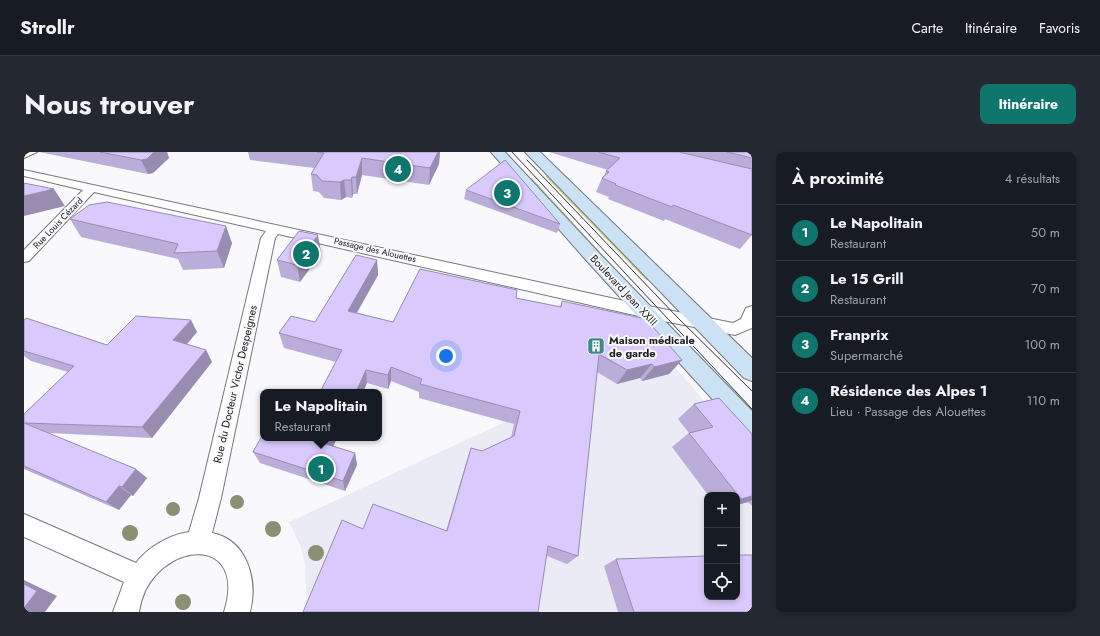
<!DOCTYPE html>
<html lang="fr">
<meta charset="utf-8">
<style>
body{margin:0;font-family:Jost,sans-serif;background:#242831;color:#f1f3f6}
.controls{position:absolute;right:12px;bottom:12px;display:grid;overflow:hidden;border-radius:8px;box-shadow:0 2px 6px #0003}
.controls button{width:36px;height:36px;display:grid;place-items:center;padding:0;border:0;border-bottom:1px solid #363941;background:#171b24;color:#f1f3f6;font:20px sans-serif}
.you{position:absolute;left:422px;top:204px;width:14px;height:14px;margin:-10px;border:3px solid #fff;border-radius:50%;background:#1a73e8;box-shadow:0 0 0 6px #1a73e833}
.badge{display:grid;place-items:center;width:26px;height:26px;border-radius:50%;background:#0f766e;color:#fff;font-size:13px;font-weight:700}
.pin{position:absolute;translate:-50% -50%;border:2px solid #fff;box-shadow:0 1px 4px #0006}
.popup{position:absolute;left:236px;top:237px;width:122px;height:52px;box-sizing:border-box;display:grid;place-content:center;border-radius:8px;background:#171b24;filter:drop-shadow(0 1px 3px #0005);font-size:13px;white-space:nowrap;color:#9ea1a6}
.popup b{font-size:15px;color:#f1f3f6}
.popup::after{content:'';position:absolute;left:50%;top:100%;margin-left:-8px;border:8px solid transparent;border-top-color:#171b24}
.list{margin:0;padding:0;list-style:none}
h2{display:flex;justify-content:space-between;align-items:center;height:52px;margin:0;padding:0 16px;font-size:17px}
h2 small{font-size:13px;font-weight:400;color:#9ea1a6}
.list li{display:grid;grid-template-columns:26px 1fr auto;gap:12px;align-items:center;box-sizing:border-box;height:56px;padding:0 16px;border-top:1px solid #363941}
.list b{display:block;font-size:15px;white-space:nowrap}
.list p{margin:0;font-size:13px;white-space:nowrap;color:#9ea1a6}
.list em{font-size:13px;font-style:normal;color:#9ea1a6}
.icon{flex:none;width:22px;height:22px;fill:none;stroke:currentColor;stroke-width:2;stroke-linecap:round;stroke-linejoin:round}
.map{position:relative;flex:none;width:728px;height:460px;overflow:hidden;border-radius:8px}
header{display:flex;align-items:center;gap:24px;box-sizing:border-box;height:56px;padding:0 20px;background:#171b24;border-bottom:1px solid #363941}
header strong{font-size:19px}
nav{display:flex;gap:22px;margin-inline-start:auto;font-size:14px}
.intro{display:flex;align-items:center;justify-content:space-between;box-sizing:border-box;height:96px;padding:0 24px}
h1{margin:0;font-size:28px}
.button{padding:10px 18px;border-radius:8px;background:#0f766e;color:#fff;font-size:14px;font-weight:700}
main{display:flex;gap:24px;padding:0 24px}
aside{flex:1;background:#171b24;border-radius:8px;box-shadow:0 2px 6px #0003}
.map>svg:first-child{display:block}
.built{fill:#ebebf6;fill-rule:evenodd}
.green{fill:#c5d08e}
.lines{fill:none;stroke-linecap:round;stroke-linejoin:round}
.lane-casing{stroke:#78787b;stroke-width:2}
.street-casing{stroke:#78787b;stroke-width:2}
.secondary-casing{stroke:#78787b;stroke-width:2}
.lane{fill:#fff;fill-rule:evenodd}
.street{fill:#fff;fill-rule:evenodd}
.secondary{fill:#cbe2f5;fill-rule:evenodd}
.tram{stroke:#39393a;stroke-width:1}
.tree{fill:#8c8f73}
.wall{fill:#bbadd9}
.shaded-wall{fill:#988db0}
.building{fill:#d9c9fc;stroke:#988db0}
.labels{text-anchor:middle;stroke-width:4;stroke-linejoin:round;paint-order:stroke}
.far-street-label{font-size:9px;fill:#212122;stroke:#f9f9fd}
.street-label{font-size:11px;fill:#212122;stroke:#f9f9fd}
.poi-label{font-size:11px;font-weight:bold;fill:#212122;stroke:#f9f9fd;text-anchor:start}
</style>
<header>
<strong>Strollr</strong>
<nav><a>Carte</a><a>Itinéraire</a><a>Favoris</a></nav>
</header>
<div class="intro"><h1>Nous trouver</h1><a class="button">Itinéraire</a></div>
<main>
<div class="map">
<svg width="728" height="460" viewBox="0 0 728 460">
<rect width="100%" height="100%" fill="#f9f9fd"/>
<path class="built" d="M 534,152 L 611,169 L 728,304 L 728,460 L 280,460 L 282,447 L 281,411 L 276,393 L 265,370 L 513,255 ZM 683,343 L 713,343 L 713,445 L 683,445 Z"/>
<g class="green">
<path d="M 521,24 L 525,24 L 627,128 L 622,128 Z"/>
<path d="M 508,26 L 598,124 L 593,124 L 504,27 Z"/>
</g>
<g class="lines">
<defs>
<path id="lane" d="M 5,0 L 13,0 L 0,6 L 0,2 Z"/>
<path id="street" d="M 0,18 L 619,153 L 709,171 L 717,167 L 722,156 L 728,154 L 728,176 L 711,183 L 619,165 L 254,82 L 251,86 L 197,346 L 188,381 C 224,388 234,429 226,460 L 200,460 C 223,387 147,387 121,439 C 118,446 116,453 115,460 L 89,460 L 100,430 L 0,385 L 0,362 L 112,411 C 124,395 145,383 165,380 L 175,346 L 237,86 L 242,79 L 70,40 L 5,109 L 0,110 L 0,98 L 59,38 L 0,24 Z"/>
<g id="secondary">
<path d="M 467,0 L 481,0 L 574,100 L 728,259 L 728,285 L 720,282 L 562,108 Z"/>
<path d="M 501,0 L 516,0 L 728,206 L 728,229 L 720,226 Z"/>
</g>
</defs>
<use href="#lane" class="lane-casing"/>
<use href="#street" class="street-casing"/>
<use href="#secondary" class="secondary-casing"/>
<use href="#lane" class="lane"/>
<use href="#street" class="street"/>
<use href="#secondary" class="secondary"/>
<g class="tram">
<path d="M 488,0 L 728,257"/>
<path d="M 503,8 L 654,166 L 728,239"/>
</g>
</g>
<g class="tree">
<circle cx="213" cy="350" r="7"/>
<circle cx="149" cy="357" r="7"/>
<circle cx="249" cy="377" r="8"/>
<circle cx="106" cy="381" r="8"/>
<circle cx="292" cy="401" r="8"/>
<circle cx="159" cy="450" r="8"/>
</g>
<g class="wall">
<path d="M 15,0 L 143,0 L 145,6 L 129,21 L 124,22 Z"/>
<path d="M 224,0 L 416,0 L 415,12 L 405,33 L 338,23 L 333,42 L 329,42 L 328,46 L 322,45 L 317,48 L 300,46 L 295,40 L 289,39 L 287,22 L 290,16 L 226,8 Z"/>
<path d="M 525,0 L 728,0 L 728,83 L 716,97 L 641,67 L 640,69 L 584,47 L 585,45 L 572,40 L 578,26 L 580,24 L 582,19 L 584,18 Z"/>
<path d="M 442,38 L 536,72 L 533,81 L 440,47 Z"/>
<path d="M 46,67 L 208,91 L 200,116 L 159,118 L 154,107 L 57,85 Z"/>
<path d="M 297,101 L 276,130 L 257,125 L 253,108 Z"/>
<path d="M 353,108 L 354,123 L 333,161 L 369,170 L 492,146 L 536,155 L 538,149 L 658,208 L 645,222 L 618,229 L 616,226 L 593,232 L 573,220 L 554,404 L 543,412 L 523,404 L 339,377 L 422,379 L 443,308 L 447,296 L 458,299 L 487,286 L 490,272 L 395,246 L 395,240 L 367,229 L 364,237 L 343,231 L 339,240 L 296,240 L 312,210 L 260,196 L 255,181 L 291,170 Z"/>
<path d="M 0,168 L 83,193 L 173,180 L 163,192 L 182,198 L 188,210 L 128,286 L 25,281 L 123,326 L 109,344 L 107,343 L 95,358 L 0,317 L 0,262 L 44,220 L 7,209 L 0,204 Z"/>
<path d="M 670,252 L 728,282 L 728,354 L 724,350 L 713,353 L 713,343 L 684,343 L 648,295 L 665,281 L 654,267 Z"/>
<path d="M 239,286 L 313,286 L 309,294 L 331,301 L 333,313 L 321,339 L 236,311 L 229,300 Z"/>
<path d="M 592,407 L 728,460 L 594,460 L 580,414 Z"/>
</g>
<g class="shaded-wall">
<path d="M 130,0 L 143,0 L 145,6 L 129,21 L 124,22 L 117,8 Z"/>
<path d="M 414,0 L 416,0 L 415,12 L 405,33 L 406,16 Z"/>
<path d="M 338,6 L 338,23 L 333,42 L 332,25 Z"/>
<path d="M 328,25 L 329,42 L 328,46 L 327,28 Z"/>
<path d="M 320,28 L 322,45 L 317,48 L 316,30 Z"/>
<path d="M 30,37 L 41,54 L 0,64 L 0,44 Z"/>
<path d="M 202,74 L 208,91 L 200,116 L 193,99 Z"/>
<path d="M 294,83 L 297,101 L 276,130 L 273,113 Z"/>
<path d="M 353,108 L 354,123 L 325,174 L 324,159 Z"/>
<path d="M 167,168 L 173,180 L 156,200 L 149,188 Z"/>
<path d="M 182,198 L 188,210 L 128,286 L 118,275 Z"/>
<path d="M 658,208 L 645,222 L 618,229 L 630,215 Z"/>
<path d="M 628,212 L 616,226 L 593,232 L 603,218 Z"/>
<path d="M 367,215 L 367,229 L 364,237 L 364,223 Z"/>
<path d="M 342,218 L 343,231 L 339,240 L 332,240 Z"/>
<path d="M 304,286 L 313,286 L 305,304 L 302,292 Z"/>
<path d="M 331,301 L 333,313 L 321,339 L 319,329 Z"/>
<path d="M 112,317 L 123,326 L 109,344 L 98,335 Z"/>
<path d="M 95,334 L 107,343 L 95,358 L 82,350 Z"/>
<path d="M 728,344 L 728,348 L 724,350 L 713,353 L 713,350 L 717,347 Z"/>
<path d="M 0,428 L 33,444 L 21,460 L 0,460 Z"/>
</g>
<g class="building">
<path d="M 76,0 L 130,0 L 123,7 L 117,8 Z"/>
<path d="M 293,0 L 414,0 L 406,16 L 338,6 L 332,25 L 328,25 L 327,28 L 320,28 L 316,30 L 298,29 L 293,23 L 287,22 L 300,1 Z"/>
<path d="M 574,0 L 655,0 L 728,17 L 728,83 L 649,53 L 648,55 L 591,33 L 592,32 L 578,26 L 585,20 L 582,19 L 596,6 Z"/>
<path d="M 703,0 L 728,0 L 728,6 Z"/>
<path d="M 481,8 L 536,72 L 442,38 Z"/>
<path d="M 0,31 L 30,37 L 0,44 Z"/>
<path d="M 83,50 L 202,74 L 193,99 L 150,101 L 154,92 L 46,67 L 65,53 Z"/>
<path d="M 275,79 L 294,83 L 273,113 L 253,108 Z"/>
<path d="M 332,103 L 353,108 L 324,159 L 369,170 L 396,117 L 493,138 L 492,146 L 537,155 L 538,149 L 622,167 L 658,208 L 630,215 L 628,212 L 603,218 L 575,202 L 554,404 L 524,394 L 514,460 L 279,460 L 318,368 L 339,377 L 349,352 L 423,379 L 447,296 L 458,299 L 490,284 L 496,259 L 396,232 L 398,227 L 367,215 L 364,223 L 342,218 L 332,240 L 327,238 L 326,240 L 296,240 L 318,198 L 255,181 L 267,164 L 291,170 Z"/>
<path d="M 112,164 L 167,168 L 149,188 L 182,198 L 118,275 L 0,271 L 0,262 L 50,214 L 0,199 L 0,168 L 2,166 L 83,193 Z"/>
<path d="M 695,246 L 728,282 L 728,344 L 717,347 L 665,281 L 689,275 L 670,252 Z"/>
<path d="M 0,271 L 112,317 L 98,335 L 95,334 L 82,350 L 0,314 Z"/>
<path d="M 239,282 L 239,286 L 304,286 L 302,292 L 331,301 L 319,329 L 229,300 Z"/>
<path d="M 713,403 L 728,403 L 728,460 L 610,460 L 592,407 L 683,404 L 683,445 L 713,445 Z"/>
<path d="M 0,432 L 13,439 L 0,456 Z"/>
</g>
<defs>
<symbol id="building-square" viewBox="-11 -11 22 22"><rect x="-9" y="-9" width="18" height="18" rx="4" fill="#40898a" stroke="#f9f9fd"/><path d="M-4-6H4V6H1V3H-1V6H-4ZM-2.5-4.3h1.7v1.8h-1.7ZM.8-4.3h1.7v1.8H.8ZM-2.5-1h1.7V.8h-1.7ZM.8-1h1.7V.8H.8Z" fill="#fff"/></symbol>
</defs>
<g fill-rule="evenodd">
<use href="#building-square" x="562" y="184" width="20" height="20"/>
</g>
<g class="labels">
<g class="far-street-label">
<text transform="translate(34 71) rotate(-46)" y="3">Rue Louis Cézard</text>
<text transform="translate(351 98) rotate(13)" y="3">Passage des Alouettes</text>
</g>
<g class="street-label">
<text transform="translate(600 138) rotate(47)" y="4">Boulevard Jean XXIII</text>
<text transform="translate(211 232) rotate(-77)" y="4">Rue du Docteur Victor Despeignes</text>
</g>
<g class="poi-label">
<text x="585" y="192">Maison médicale<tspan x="585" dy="13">de garde</tspan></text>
</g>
</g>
</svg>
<div class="controls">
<button>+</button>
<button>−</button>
<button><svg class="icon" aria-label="locate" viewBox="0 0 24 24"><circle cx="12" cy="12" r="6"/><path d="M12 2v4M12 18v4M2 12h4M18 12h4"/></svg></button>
</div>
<div class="you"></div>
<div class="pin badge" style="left:297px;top:317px">1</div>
<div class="popup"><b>Le Napolitain</b>Restaurant</div>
<div class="pin badge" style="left:282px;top:102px">2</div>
<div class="pin badge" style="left:483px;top:41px">3</div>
<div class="pin badge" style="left:374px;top:17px">4</div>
</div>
<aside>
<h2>À proximité<small>4 résultats</small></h2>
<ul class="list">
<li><span class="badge">1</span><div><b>Le Napolitain</b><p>Restaurant</p></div><em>50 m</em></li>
<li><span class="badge">2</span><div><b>Le 15 Grill</b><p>Restaurant</p></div><em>70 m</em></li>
<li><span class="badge">3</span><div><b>Franprix</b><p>Supermarché</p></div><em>100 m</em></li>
<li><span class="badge">4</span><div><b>Résidence des Alpes 1</b><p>Lieu · Passage des Alouettes</p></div><em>110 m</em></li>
</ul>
</aside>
</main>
